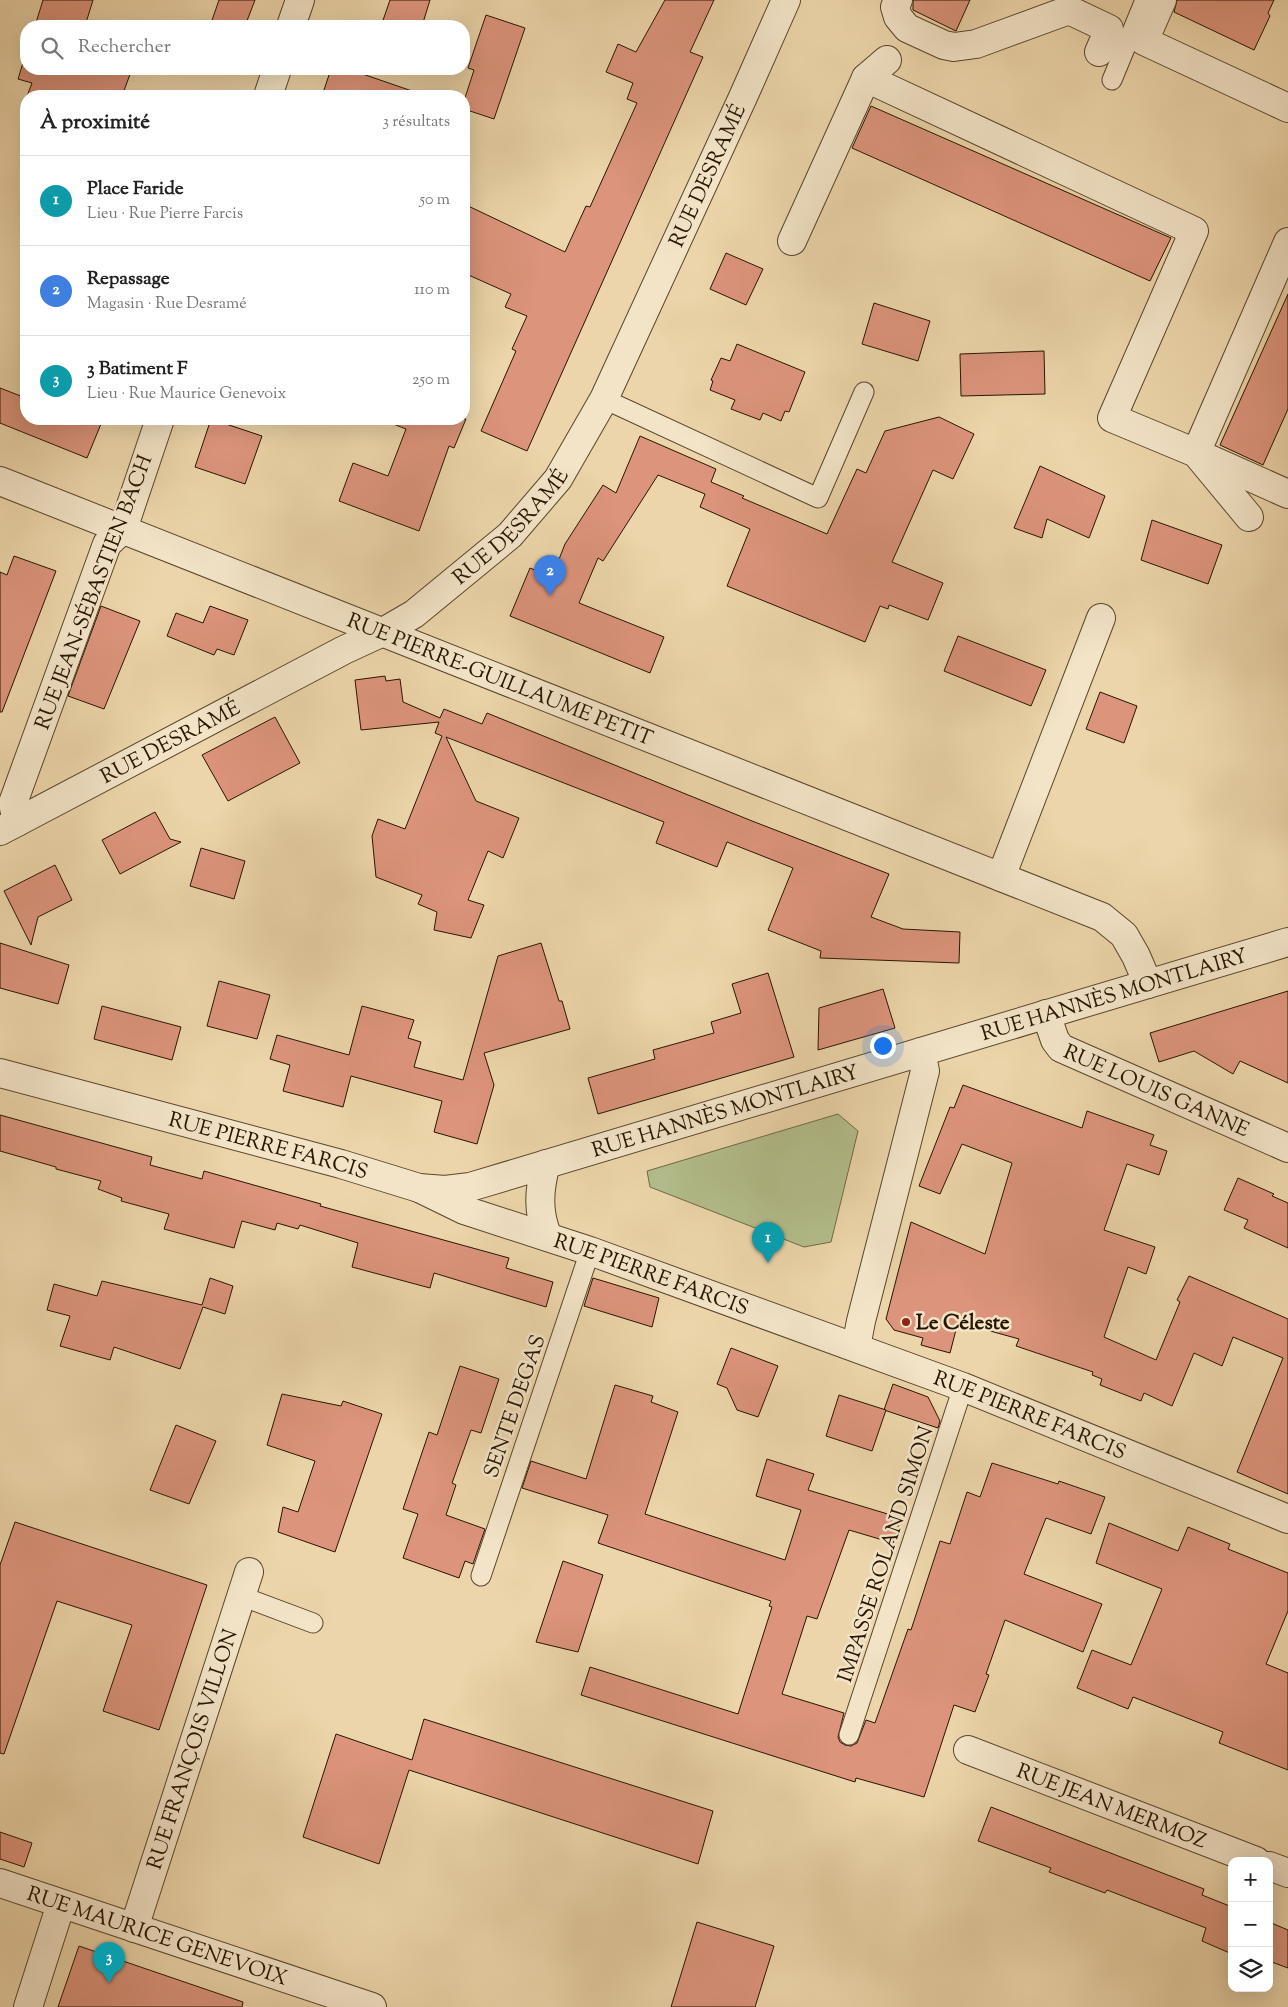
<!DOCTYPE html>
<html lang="fr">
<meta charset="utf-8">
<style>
body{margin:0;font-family:"Sorts Mill Goudy",serif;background:#f6f6f6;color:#222}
.controls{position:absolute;right:15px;bottom:15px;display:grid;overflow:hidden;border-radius:10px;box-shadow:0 5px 20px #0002}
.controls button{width:45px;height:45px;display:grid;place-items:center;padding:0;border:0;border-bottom:1px solid #e0e0e0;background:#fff;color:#222;font:25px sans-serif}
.you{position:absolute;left:882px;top:1045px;width:18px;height:18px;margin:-12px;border:4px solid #fff;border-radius:50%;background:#1a73e8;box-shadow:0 0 0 8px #1a73e833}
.badge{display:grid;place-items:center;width:32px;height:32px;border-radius:50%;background:#8f2418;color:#fff;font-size:16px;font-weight:700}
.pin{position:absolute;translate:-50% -41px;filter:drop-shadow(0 1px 2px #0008)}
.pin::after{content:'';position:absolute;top:26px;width:18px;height:15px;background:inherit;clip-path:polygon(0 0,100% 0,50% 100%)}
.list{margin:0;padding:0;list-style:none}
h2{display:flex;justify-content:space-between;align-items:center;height:65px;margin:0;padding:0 20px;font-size:21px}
h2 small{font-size:16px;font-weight:400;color:#767676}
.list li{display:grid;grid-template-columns:32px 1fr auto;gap:15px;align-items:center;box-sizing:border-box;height:90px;padding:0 20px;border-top:1px solid #e0e0e0}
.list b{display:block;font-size:19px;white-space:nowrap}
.list p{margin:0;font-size:16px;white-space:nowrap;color:#767676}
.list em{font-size:16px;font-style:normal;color:#767676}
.icon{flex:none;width:28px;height:28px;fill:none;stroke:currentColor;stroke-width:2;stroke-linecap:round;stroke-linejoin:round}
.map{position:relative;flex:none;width:1288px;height:2007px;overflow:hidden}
.search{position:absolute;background:#fff;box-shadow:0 5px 20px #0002;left:20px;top:20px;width:450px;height:55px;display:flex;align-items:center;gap:12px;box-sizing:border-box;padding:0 18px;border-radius:20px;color:#767676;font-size:19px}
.panel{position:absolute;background:#fff;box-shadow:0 5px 20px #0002;left:20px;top:90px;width:450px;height:335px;border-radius:20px}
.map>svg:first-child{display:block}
.green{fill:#b3be8c;stroke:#6d6a46}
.building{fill:#dc947c;stroke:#271500}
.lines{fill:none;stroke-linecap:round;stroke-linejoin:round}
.service-casing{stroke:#58452a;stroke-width:21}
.pedestrian-casing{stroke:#58452a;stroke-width:30}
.minor-casing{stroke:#58452a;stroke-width:30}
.tertiary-casing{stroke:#58452a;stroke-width:30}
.service{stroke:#f3e4c8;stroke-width:19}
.pedestrian{stroke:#f3e4c8;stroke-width:28}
.minor{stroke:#f3e4c8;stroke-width:28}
.tertiary{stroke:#f3e4c8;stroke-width:28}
.poi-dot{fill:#8f2418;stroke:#f3e4c8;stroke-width:2}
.labels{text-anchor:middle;stroke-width:5;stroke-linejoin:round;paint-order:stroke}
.street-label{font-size:21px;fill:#271500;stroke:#f3e4c8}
.poi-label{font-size:21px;font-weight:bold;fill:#271500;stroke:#f3e4c8;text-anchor:start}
</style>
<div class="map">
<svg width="1288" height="2007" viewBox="0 0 1288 2007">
<rect width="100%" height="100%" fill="#ecd5aa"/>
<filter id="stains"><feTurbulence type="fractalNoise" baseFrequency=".004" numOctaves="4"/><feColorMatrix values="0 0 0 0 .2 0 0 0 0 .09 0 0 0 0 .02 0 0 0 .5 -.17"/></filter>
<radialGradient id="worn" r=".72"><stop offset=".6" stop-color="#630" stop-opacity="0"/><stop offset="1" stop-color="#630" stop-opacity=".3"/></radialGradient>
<path class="green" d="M 838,1114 L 858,1131 L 831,1242 L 804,1247 L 650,1187 L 647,1171 Z"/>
<g class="building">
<path d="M 43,0 L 93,0 L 85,26 L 35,26 Z"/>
<path d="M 219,0 L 255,0 L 245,26 L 210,26 Z"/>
<path d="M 390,0 L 430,0 L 422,26 L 381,26 Z"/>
<path d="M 665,0 L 714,0 L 690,52 L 703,57 L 527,451 L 481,431 L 516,351 L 512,349 L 527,316 L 505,307 L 511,294 L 464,273 L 464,204 L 565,252 L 586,206 L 590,207 L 637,103 L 627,99 L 633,83 L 606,72 L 618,44 L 636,52 Z"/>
<path d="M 913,0 L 970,0 L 956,31 L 913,10 Z"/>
<path d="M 1177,0 L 1274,0 L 1268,13 L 1270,16 L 1254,50 L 1174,12 Z"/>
<path d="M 486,15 L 525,28 L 494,119 L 464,109 L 464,101 L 474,70 L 468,68 Z"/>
<path d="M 26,53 L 26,69 L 132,69 L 122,96 L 27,96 L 32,83 L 18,79 Z"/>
<path d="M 331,69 L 348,69 L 415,92 L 414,96 L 322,96 Z"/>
<path d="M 871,106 L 1171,238 L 1150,281 L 852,148 Z"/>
<path d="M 726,253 L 763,269 L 746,305 L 710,289 Z"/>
<path d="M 1288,294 L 1288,409 L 1263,465 L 1220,445 Z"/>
<path d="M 874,303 L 930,321 L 918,361 L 862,344 Z"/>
<path d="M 737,344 L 805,372 L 789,412 L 785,411 L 781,421 L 763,413 L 760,420 L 731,409 L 735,400 L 710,390 L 713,381 L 711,380 L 721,358 L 730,361 Z"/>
<path d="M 1044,351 L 1045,394 L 961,396 L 960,354 Z"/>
<path d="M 0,388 L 26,398 L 26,419 L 103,419 L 87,458 L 0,423 Z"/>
<path d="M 939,417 L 974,434 L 953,479 L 933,470 L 892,562 L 943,583 L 928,620 L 889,605 L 888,609 L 880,606 L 865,642 L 727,586 L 750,529 L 700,507 L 705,494 L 658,475 L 603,561 L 598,558 L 579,603 L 664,637 L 650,673 L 510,616 L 530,568 L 552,577 L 565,544 L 603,485 L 616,493 L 640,436 L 716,469 L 711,482 L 744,496 L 742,498 L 827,534 L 857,469 L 866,473 L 885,431 Z"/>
<path d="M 211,419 L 262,436 L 245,484 L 195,467 Z"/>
<path d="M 383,419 L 466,419 L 454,448 L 449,446 L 419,531 L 339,501 L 353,463 L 388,476 L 406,429 L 383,420 Z"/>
<path d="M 1040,466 L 1105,496 L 1089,538 L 1047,519 L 1042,538 L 1014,528 Z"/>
<path d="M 1152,520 L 1222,545 L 1208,584 L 1141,560 Z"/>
<path d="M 14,556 L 56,571 L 2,712 L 0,712 L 0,572 L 7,575 Z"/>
<path d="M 101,606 L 140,621 L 104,709 L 68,696 Z"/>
<path d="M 210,606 L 248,620 L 234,655 L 217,649 L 214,655 L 167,636 L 176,613 L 203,623 Z"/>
<path d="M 958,636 L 1046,670 L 1031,706 L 944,671 Z"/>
<path d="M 385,676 L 386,681 L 400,679 L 403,702 L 440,718 L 444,709 L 482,724 L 487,713 L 752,821 L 889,874 L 871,917 L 903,929 L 960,932 L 959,963 L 820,958 L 821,951 L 768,930 L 793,868 L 727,842 L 717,867 L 656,843 L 664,822 L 446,737 L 476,801 L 519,818 L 503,858 L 488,851 L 468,900 L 484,905 L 471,938 L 434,930 L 437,912 L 418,904 L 422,895 L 376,877 L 372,836 L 378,819 L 405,829 L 442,736 L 435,733 L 439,722 L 361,730 L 355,680 Z"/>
<path d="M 1100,692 L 1137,706 L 1124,743 L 1086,729 Z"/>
<path d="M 275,717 L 300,763 L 228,801 L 202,755 Z"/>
<path d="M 155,812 L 170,839 L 181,842 L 120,874 L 102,840 Z"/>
<path d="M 201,848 L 245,861 L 234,899 L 190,886 Z"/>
<path d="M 55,865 L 72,900 L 38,917 L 31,945 L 4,891 Z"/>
<path d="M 0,943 L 69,965 L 58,1004 L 0,988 Z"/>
<path d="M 541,943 L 559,1001 L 562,1001 L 570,1029 L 484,1053 L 494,1085 L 477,1144 L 434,1132 L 442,1101 L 351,1076 L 343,1107 L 283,1091 L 290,1065 L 270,1059 L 277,1035 L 349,1055 L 362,1006 L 414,1020 L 408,1038 L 421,1042 L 414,1067 L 463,1080 L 498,956 Z"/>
<path d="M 768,973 L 794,1057 L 598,1114 L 588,1078 L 655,1059 L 653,1050 L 714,1033 L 711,1022 L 741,1013 L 732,984 Z"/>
<path d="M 219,981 L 270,995 L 257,1039 L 207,1026 Z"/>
<path d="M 883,989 L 895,1028 L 818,1050 L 819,1008 Z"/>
<path d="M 1288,991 L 1288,1083 L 1240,1061 L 1233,1074 L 1194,1051 L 1159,1062 L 1150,1033 Z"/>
<path d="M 102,1006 L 181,1027 L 172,1060 L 94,1039 Z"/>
<path d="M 963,1085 L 1082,1128 L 1087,1111 L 1154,1135 L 1150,1145 L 1167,1151 L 1159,1175 L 1127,1164 L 1104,1230 L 1155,1247 L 1146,1274 L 1128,1267 L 1104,1337 L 1156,1360 L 1180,1302 L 1177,1300 L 1189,1276 L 1288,1319 L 1288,1494 L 1237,1472 L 1283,1358 L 1233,1337 L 1222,1366 L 1194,1353 L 1172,1406 L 1144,1393 L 1141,1401 L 1100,1385 L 1102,1379 L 1092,1375 L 1093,1372 L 1016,1346 L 1019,1339 L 958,1322 L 950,1353 L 921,1345 L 923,1338 L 894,1330 L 886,1319 L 911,1222 L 985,1254 L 1012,1163 L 962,1144 L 940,1194 L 919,1186 L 950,1107 L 954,1108 Z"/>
<path d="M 0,1115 L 152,1157 L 150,1165 L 202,1179 L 204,1171 L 321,1204 L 320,1206 L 509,1258 L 506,1268 L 553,1282 L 546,1307 L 434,1273 L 430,1288 L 352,1267 L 358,1243 L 300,1225 L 298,1229 L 277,1223 L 275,1230 L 242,1221 L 234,1248 L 164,1229 L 169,1214 L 121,1201 L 122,1198 L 98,1189 L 101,1181 L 56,1169 L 56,1167 L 0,1151 Z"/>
<path d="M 1238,1178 L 1274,1194 L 1272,1196 L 1288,1203 L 1288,1248 L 1244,1228 L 1248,1220 L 1224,1210 Z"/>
<path d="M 210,1278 L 233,1286 L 225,1314 L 203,1307 L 180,1369 L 114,1347 L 110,1360 L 60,1346 L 70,1316 L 47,1310 L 54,1284 L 97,1296 L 102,1281 L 202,1305 Z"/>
<path d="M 593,1278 L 659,1298 L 652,1327 L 584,1306 Z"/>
<path d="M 731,1348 L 778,1366 L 758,1417 L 737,1410 L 727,1388 L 717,1384 Z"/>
<path d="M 460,1366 L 499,1379 L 481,1433 L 471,1430 L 452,1483 L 456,1485 L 446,1515 L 485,1529 L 473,1564 L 465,1561 L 459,1578 L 403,1558 L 418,1514 L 403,1509 L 429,1432 L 437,1435 Z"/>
<path d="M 893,1384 L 928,1397 L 940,1421 L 938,1428 L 884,1410 Z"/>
<path d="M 615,1385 L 653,1396 L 651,1402 L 678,1412 L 645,1514 L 785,1560 L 801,1510 L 756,1496 L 767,1459 L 814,1474 L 808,1490 L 901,1518 L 893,1543 L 849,1530 L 817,1619 L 807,1616 L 782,1694 L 844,1713 L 838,1737 L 840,1742 L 845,1745 L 851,1746 L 857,1743 L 866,1720 L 875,1723 L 908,1629 L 911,1630 L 940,1541 L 950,1544 L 967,1492 L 980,1497 L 992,1463 L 1058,1484 L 1059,1481 L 1105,1497 L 1091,1534 L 1046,1518 L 1024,1574 L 1102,1604 L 1083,1652 L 1005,1620 L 986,1674 L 989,1675 L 975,1712 L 954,1705 L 924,1797 L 856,1778 L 855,1782 L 581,1695 L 590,1667 L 738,1714 L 772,1607 L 769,1606 L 771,1601 L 598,1543 L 608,1515 L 522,1488 L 531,1461 L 586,1479 Z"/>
<path d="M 282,1394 L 341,1406 L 343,1401 L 382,1414 L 335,1552 L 278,1532 L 283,1507 L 298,1512 L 315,1461 L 267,1445 Z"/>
<path d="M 839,1395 L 886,1410 L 872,1451 L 826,1436 Z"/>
<path d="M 176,1425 L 216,1441 L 189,1504 L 150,1490 Z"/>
<path d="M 15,1522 L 207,1585 L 159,1730 L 103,1711 L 132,1625 L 57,1601 L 4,1754 L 0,1753 L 0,1565 Z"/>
<path d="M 1109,1523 L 1178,1551 L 1188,1527 L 1230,1544 L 1228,1549 L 1288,1573 L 1288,1611 L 1266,1664 L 1288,1673 L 1288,1770 L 1219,1743 L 1223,1732 L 1133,1697 L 1128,1709 L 1077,1688 L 1092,1650 L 1131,1665 L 1162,1589 L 1096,1563 Z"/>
<path d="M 563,1561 L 603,1575 L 578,1652 L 536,1642 Z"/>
<path d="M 424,1719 L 713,1811 L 698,1864 L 409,1770 L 379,1864 L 303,1837 L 336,1734 L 412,1760 Z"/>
<path d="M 991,1807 L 1204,1889 L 1202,1895 L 1232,1907 L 1232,1954 L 1202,1941 L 1206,1928 L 1107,1890 L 1105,1893 L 1049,1872 L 1051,1868 L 978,1841 Z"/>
<path d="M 0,1832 L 32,1843 L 24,1867 L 0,1859 Z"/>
<path d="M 697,1922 L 774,1946 L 755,2007 L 671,2007 Z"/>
<path d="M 1269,1922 L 1288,1930 L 1288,1968 L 1269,1961 Z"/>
<path d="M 79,1946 L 243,2002 L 242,2007 L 58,2007 Z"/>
</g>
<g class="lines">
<defs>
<g id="service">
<path d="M 1112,80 L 1145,0"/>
<path d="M 604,399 L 818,498 L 864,392"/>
<path d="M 481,1576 L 590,1251"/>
<path d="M 241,1596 L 313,1623"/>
<path d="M 849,1735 L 963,1387"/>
</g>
<g id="pedestrian">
<path d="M 898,0 L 895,7 L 898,17 L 907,28 L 944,45 L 954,47 L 976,44 L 1069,10 L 1109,29 L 1099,52"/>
<path d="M 1162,0 L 1144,41 L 1288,108"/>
<path d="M 866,78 L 887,60"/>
<path d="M 792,241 L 866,78 L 1194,231 L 1112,418 L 1196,453 L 1249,517"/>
<path d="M 1288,242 L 1196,453 L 1288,494"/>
</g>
<g id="minor">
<path d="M 291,26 L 300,0"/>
<path d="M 268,96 L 277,69"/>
<path id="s1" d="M 0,481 L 1102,917 L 1124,935 L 1136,956 L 1148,984"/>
<path d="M 17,822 L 13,803 L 107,544 L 123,529 L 160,419"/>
<path id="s2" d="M 0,831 L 344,650 L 383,632 L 414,614 L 510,535 L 558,479 L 604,399 L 743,97 L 786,0"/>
<path d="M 1001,877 L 1101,618"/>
<path id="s3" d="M 1046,1014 L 1055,1040 L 1061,1048 L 1288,1148"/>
<path id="s4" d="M 419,1188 L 464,1210 L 590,1251 L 963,1387 L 1288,1519"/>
<path d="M 856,1347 L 861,1321 L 925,1071 L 921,1052"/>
<path id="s5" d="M 968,1750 L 1256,1861"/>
<path d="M 1269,1866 L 1288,1873"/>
<path id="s6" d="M 0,1883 L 372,2007"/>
<path id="s7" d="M 134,1928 L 249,1572"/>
<path d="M 28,2007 L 61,1904"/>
</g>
<g id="tertiary">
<path id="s8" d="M 0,1073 L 341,1164 L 419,1188 L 445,1190 L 470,1187 L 1288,942"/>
<path d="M 546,1164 C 539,1189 537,1212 548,1237"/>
</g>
</defs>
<use href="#service" class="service-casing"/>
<use href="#pedestrian" class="pedestrian-casing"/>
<use href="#minor" class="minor-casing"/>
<use href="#tertiary" class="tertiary-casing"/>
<use href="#service" class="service"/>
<use href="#pedestrian" class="pedestrian"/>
<use href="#minor" class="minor"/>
<use href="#tertiary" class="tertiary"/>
</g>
<circle class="poi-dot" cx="906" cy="1322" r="5"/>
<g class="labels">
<g class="street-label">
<text dy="7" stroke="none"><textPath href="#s2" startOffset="1004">RUE DESRAMÉ</textPath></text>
<text dy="7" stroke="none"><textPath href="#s2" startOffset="598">RUE DESRAMÉ</textPath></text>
<text transform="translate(93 592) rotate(-69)" y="7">RUE JEAN-SÉBASTIEN BACH</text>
<text dy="7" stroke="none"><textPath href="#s1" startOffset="538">RUE PIERRE-GUILLAUME PETIT</textPath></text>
<text dy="7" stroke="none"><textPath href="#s2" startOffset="192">RUE DESRAMÉ</textPath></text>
<text dy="7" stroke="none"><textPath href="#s8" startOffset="1158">RUE HANNÈS MONTLAIRY</textPath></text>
<text dy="7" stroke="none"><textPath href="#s3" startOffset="142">RUE LOUIS GANNE</textPath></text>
<text dy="7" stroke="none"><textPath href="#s8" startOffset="752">RUE HANNÈS MONTLAIRY</textPath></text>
<text dy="7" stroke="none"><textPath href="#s8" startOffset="278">RUE PIERRE FARCIS</textPath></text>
<text dy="7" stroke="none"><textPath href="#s4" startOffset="248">RUE PIERRE FARCIS</textPath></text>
<text transform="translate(514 1406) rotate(-71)" y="7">SENTE DEGAS</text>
<text dy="7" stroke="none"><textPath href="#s4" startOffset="652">RUE PIERRE FARCIS</textPath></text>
<text transform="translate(885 1554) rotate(-72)" y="7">IMPASSE ROLAND SIMON</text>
<text dy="7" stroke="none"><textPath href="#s7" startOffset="188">RUE FRANÇOIS VILLON</textPath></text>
<text dy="7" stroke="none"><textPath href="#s5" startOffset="154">RUE JEAN MERMOZ</textPath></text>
<text dy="7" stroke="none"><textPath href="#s6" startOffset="166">RUE MAURICE GENEVOIX</textPath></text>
</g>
<g class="poi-label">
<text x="916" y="1329">Le Céleste</text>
</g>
</g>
<rect width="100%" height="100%" filter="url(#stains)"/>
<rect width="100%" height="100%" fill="url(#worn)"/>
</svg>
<div class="controls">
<button>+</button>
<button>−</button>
<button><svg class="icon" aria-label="layers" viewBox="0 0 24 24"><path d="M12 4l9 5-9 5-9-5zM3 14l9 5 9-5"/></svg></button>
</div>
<div class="you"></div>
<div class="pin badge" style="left:768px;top:1263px;background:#0f9aa8">1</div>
<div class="pin badge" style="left:550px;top:596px;background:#3f7fe0">2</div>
<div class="pin badge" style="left:109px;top:1983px;background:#0f9aa8">3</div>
<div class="search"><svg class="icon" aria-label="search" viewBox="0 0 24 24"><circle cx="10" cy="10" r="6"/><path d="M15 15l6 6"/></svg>Rechercher</div>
<section class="panel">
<h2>À proximité<small>3 résultats</small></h2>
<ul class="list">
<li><span class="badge" style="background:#0f9aa8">1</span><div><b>Place Faride</b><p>Lieu · Rue Pierre Farcis</p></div><em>50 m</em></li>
<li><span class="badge" style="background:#3f7fe0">2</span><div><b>Repassage</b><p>Magasin · Rue Desramé</p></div><em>110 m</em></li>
<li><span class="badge" style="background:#0f9aa8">3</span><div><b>3 Batiment F</b><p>Lieu · Rue Maurice Genevoix</p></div><em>250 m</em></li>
</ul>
</section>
</div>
